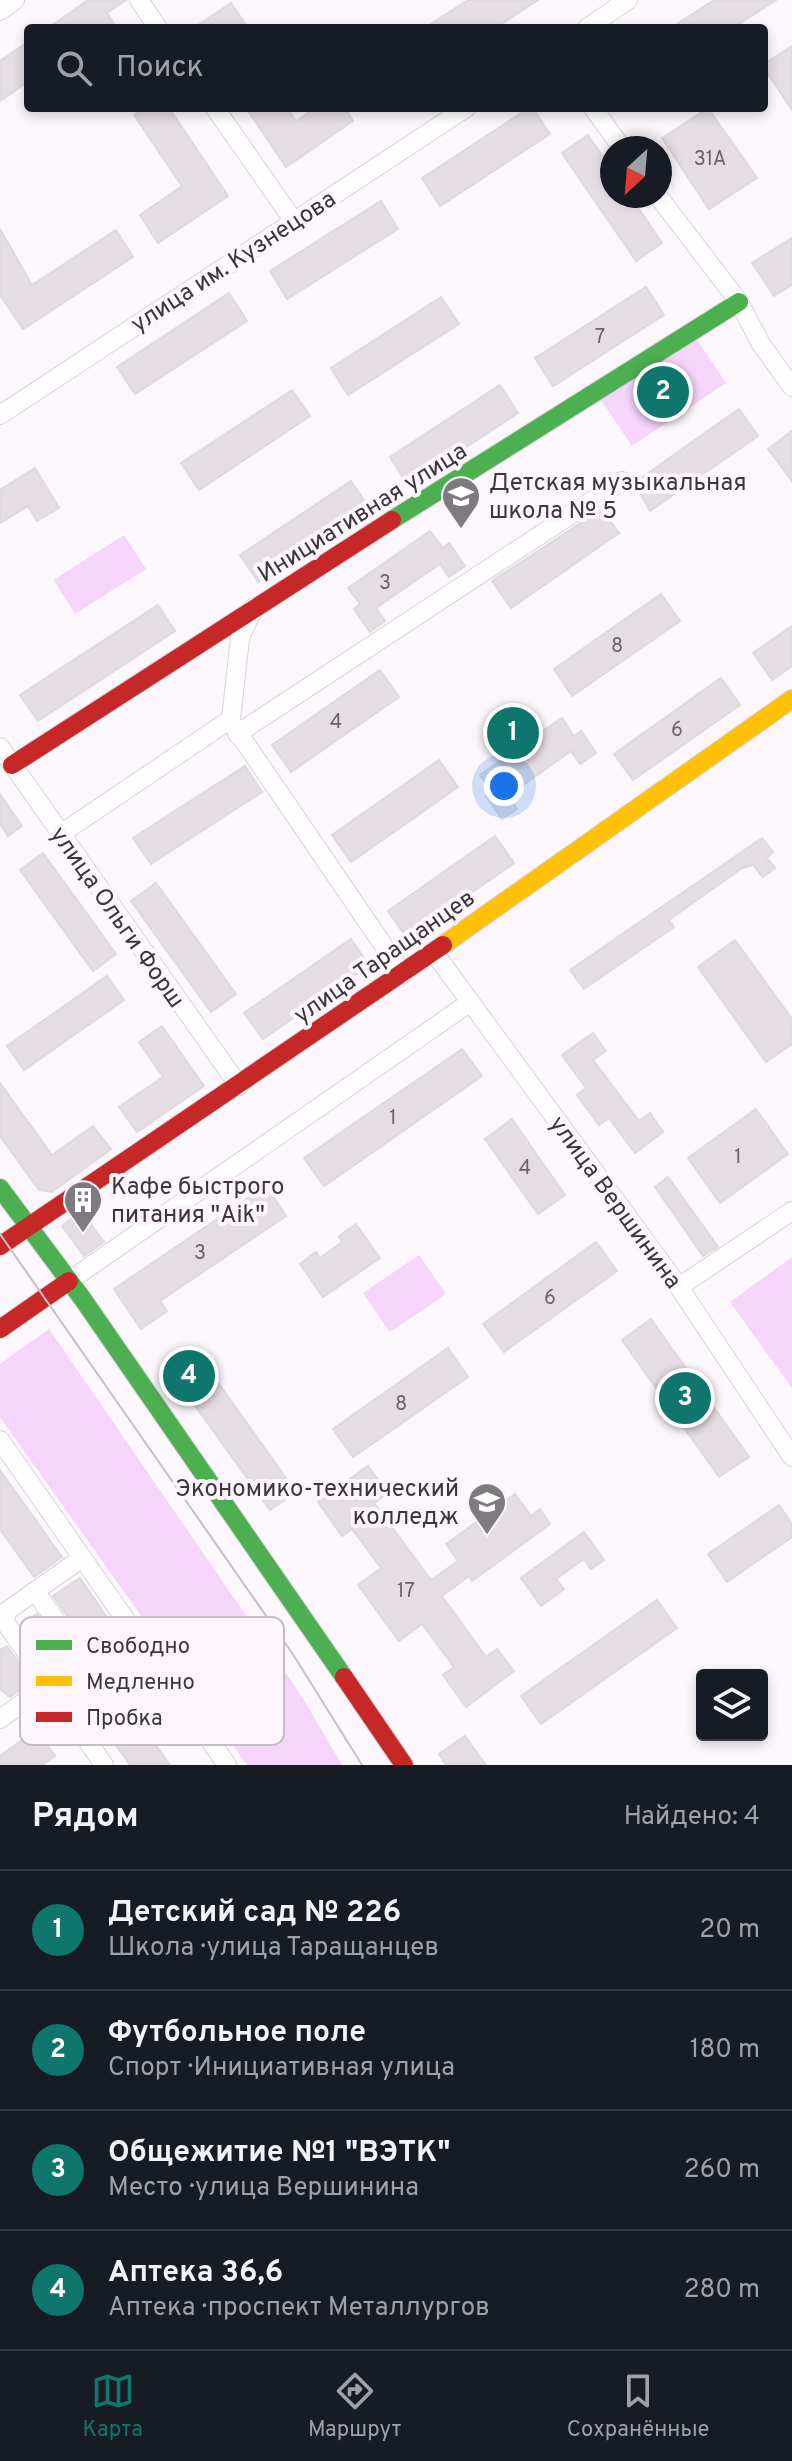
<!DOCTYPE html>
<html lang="ru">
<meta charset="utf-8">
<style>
body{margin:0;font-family:Overpass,sans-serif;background:#20242c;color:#f1f3f6}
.controls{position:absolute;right:24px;bottom:24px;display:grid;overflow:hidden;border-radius:8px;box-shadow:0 4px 12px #0003}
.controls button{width:72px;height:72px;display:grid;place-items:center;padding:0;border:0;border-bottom:2px solid #363941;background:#171b24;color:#f1f3f6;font:40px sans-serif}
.compass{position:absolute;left:600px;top:136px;width:72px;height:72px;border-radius:50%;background:#171b24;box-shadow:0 4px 12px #0003;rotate:206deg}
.you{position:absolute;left:504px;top:786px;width:28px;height:28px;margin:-20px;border:6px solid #fff;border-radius:50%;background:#1a73e8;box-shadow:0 0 0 12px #1a73e833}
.badge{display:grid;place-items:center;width:52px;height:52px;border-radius:50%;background:#0f766e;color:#fff;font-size:26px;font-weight:700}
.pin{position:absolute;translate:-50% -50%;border:4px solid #fff;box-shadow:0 2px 8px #0006}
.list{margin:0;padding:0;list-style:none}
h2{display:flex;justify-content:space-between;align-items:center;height:104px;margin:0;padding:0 32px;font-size:34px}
h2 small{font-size:26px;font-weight:400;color:#9ea1a6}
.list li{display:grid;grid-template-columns:52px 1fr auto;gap:24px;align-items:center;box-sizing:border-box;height:120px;padding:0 32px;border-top:2px solid #363941}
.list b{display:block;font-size:30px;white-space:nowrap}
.list p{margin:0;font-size:26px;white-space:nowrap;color:#9ea1a6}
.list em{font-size:26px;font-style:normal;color:#9ea1a6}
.icon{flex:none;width:44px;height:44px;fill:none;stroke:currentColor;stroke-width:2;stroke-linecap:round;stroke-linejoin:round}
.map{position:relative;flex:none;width:792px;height:1765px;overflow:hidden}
.search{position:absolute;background:#171b24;box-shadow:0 4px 12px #0003;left:24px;right:24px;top:24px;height:88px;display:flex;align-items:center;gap:20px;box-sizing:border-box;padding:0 28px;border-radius:8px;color:#9ea1a6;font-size:30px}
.sheet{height:584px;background:#171b24}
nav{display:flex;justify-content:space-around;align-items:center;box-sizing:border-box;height:112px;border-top:2px solid #363941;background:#171b24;font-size:22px;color:#9ea1a6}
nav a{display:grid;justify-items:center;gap:4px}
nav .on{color:#0f766e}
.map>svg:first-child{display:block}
.green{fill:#f5d5f9}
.building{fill:#e4dde4;stroke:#ddd9dd;stroke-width:2}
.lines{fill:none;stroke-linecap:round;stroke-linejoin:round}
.street-casing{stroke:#d7d3d7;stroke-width:20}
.fast-casing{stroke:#d7d3d7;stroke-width:20}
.slow-casing{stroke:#d7d3d7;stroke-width:20}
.jam-casing{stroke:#d7d3d7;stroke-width:20}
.street{stroke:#fffeff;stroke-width:18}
.fast{stroke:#4caf50;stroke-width:18}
.slow{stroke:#ffc107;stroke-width:18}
.jam{stroke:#c62828;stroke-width:18}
.tram{stroke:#c3c2c3;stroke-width:2}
.labels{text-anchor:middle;stroke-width:8;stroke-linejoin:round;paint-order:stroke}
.number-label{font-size:20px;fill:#696469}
.street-label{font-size:24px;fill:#3b373b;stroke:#fdf5fe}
.poi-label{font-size:24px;fill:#3b373b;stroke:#fdf5fe;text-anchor:start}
.key{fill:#fdf5fe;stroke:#c3bcc4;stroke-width:2}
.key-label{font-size:22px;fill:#3b373b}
</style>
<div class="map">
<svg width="792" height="1765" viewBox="0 0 792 1765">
<rect width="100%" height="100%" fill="#fcf7fc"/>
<g class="green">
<path d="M 695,337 L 726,383 L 632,446 L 601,400 Z"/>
<path d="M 124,535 L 146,569 L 75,614 L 54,580 Z"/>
<path d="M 419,1255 L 446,1294 L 390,1332 L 363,1293 Z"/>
<path d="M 792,1257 L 792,1388 L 730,1302 Z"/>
<path d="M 49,1329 L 302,1697 L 342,1765 L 247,1765 L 0,1417 L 0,1364 Z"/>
</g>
<g class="building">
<path d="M 88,0 L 126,0 L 107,13 L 117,28 L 48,28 Z"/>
<path d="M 468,0 L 538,0 L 495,28 L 425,28 Z"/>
<path d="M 714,0 L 776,0 L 733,28 L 671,28 Z"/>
<path d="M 231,3 L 248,28 L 194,28 Z"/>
<path d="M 28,42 L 28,82 L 0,101 L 0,61 Z"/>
<path d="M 792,46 L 792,110 L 764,68 L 764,64 Z"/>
<path d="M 144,108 L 169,108 L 228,196 L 158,243 L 140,215 L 182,186 L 134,115 Z"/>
<path d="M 246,108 L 287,108 L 296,121 L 315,108 L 345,108 L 353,121 L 286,167 Z"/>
<path d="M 529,108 L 533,108 L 550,134 L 440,206 L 422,178 Z"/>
<path d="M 708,108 L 757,178 L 709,209 L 662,138 Z"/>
<path d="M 588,135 L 612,170 L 612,196 L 630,196 L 662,243 L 636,261 L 562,153 Z"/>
<path d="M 381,201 L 398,229 L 287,299 L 270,271 Z"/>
<path d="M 0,229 L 32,285 L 116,230 L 133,257 L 23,329 L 0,295 Z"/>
<path d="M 792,238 L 792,285 L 774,296 L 752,263 Z"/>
<path d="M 646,287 L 664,315 L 553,386 L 535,358 Z"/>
<path d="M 229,293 L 247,321 L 135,394 L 117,367 Z"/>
<path d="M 441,297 L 459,324 L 348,395 L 331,368 Z"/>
<path d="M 500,385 L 518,413 L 408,485 L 390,457 Z"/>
<path d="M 292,390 L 310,416 L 199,490 L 181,463 Z"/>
<path d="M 739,409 L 758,436 L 650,511 L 634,483 Z"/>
<path d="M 792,431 L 792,481 L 768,449 Z"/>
<path d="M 35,468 L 59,508 L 37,521 L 28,506 L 0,523 L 0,490 Z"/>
<path d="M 351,481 L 369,508 L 258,582 L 240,555 Z"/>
<path d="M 602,509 L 619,533 L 511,608 L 492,581 Z"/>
<path d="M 430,531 L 443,548 L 449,543 L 465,566 L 449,577 L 440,564 L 376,608 L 385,621 L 370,632 L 354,609 L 360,604 L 348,588 Z"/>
<path d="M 661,594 L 680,621 L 572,696 L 554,669 Z"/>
<path d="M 158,605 L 175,631 L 38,721 L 20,695 Z"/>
<path d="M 792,626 L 792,666 L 772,680 L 753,653 Z"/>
<path d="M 380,670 L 399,697 L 291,772 L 272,745 Z"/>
<path d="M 721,678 L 740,705 L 633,780 L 614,754 Z"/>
<path d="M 562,718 L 574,736 L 581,731 L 596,753 L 580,764 L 571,751 L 508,796 L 517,809 L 502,819 L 486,796 L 492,792 L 480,775 Z"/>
<path d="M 439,760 L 458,787 L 351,862 L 332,835 Z"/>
<path d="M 245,766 L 262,792 L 151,864 L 133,838 Z"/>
<path d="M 0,794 L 22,826 L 8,836 L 0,824 Z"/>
<path d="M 495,836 L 514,863 L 407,938 L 388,911 Z"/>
<path d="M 762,838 L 773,852 L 767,858 L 775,868 L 763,877 L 753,865 L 742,868 L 669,920 L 674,927 L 584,989 L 570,970 Z"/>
<path d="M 43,853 L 116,954 L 93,971 L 20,870 Z"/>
<path d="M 156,883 L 236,994 L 211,1012 L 131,901 Z"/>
<path d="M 351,939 L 369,965 L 263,1039 L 244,1013 Z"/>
<path d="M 735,940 L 792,1019 L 792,1044 L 766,1062 L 698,967 Z"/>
<path d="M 107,976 L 124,1000 L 24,1070 L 7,1046 Z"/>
<path d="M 162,1026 L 204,1086 L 137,1132 L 119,1107 L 163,1077 L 139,1042 Z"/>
<path d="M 593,1033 L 606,1051 L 593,1060 L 639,1121 L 650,1113 L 663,1132 L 635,1153 L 609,1118 L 599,1125 L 577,1095 L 586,1088 L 562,1055 Z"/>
<path d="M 462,1049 L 482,1076 L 324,1186 L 304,1158 Z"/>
<path d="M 0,1083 L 52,1155 L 93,1126 L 111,1149 L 52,1192 L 39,1190 L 0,1136 Z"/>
<path d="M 756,1109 L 788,1154 L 720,1203 L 688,1158 Z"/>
<path d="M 512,1119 L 565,1195 L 538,1214 L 485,1139 Z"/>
<path d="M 668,1177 L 718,1247 L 703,1256 L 655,1187 Z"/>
<path d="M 266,1186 L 286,1216 L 160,1301 L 167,1311 L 141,1329 L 114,1289 Z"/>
<path d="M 81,1211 L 104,1242 L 84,1256 L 62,1226 Z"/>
<path d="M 356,1224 L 380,1258 L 323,1297 L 300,1264 L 316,1252 L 320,1258 L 342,1242 L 339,1236 Z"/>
<path d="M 596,1242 L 617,1271 L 504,1352 L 483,1324 Z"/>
<path d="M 651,1319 L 749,1457 L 719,1477 L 622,1340 Z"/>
<path d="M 448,1348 L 468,1377 L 353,1457 L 333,1429 Z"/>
<path d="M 194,1349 L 296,1492 L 270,1510 L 168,1368 Z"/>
<path d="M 368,1466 L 388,1493 L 374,1503 L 431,1580 L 458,1561 L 446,1544 L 515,1494 L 531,1516 L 540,1509 L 550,1524 L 472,1581 L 469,1576 L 442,1596 L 486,1657 L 497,1649 L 514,1671 L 466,1707 L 443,1675 L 454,1667 L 422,1624 L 399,1641 L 358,1585 L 381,1568 L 352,1529 L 342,1536 L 318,1502 Z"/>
<path d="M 0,1470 L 62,1557 L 34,1577 L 0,1529 Z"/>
<path d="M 779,1505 L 792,1524 L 792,1537 L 727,1582 L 708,1554 Z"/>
<path d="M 584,1532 L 604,1560 L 591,1569 L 584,1559 L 556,1579 L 564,1589 L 541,1606 L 521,1578 Z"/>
<path d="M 80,1578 L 124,1642 L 99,1660 L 53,1596 Z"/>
<path d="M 657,1600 L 677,1628 L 541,1724 L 521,1696 Z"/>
<path d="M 37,1614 L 79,1674 L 63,1685 L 22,1625 Z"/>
<path d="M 7,1646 L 32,1682 L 10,1697 L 0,1689 L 0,1650 Z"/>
<path d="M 110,1681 L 170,1765 L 130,1765 L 84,1700 Z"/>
<path d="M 36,1730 L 55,1756 L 42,1765 L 0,1765 L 0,1756 Z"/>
<path d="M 465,1736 L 486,1765 L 446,1765 L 439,1754 Z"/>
</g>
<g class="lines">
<defs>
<g id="street">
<path d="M 139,0 L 158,28"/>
<path d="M 0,11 L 15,0"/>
<path d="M 587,28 L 628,0"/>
<path d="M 215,108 L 293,220"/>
<path d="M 593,108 L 622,148"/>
<path d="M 658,196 L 739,302 L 761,344 L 792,387"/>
<path d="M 0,415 L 466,108"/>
<path d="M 233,725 L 403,974"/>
<path d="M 237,734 L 622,481"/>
<path d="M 0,747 L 239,1086"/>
<path d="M 59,835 L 231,719 L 240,638 L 254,607"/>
<path d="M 433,951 L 679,1287 L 792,1457"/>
<path d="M 69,1281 L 469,1003"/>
<path d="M 679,1287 L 792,1211"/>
<path d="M 0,1440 L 227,1765"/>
<path d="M 82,1558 L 7,1611 L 5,1622 L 104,1765"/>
<path d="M 35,1591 L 96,1677"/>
<path d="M 60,1703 L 142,1643"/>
<path d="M 0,1719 L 47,1686"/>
</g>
<g id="fast">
<path d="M 392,520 L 739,302"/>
<path d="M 0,1188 L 82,1298 L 344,1677"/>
</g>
<path id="slow" d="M 443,945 L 792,699"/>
<g id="jam">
<path d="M 12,765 L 392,520"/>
<path d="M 0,1246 L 443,945"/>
<path d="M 0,1329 L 69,1281"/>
<path d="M 344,1677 L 404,1765"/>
</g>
</defs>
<use href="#street" class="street-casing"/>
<use href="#fast" class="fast-casing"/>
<use href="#slow" class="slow-casing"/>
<use href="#jam" class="jam-casing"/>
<use href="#street" class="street"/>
<use href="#fast" class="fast"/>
<use href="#slow" class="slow"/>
<use href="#jam" class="jam"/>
<path class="tram" d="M 0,1234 L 294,1656 L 362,1765"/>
</g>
<defs>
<symbol id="school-pin" viewBox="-11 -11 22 30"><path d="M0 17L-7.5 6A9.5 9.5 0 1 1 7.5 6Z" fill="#7f7a7f" stroke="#fdf5fe"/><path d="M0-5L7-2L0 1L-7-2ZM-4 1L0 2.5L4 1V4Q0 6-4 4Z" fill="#fff"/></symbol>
<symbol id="building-pin" viewBox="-11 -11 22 30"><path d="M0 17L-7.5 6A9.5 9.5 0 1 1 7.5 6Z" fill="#7f7a7f" stroke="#fdf5fe"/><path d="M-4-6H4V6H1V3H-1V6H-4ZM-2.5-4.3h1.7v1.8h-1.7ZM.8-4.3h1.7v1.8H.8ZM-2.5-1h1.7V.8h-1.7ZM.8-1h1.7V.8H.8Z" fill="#fff"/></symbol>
<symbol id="university-pin" viewBox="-11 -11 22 30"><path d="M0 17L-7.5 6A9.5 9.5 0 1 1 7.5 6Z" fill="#7f7a7f" stroke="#fdf5fe"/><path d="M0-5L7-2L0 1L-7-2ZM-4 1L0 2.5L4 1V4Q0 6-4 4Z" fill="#fff"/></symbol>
</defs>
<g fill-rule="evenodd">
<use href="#school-pin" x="439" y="474" width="44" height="60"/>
<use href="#building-pin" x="61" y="1178" width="44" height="60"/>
<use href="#university-pin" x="465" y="1480" width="44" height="60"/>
</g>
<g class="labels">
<g class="number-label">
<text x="710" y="165">31А</text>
<text x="600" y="343">7</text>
<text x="385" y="589">3</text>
<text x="617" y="652">8</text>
<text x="336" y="728">4</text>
<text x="677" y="736">6</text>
<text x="393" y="1124">1</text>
<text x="738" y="1163">1</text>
<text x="525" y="1174">4</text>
<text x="200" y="1259">3</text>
<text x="550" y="1304">6</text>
<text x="401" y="1410">8</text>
<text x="406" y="1597">17</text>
</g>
<g class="street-label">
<text transform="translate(233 261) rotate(-33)" y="8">улица им. Кузнецова</text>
<text transform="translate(362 512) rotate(-32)" y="8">Инициативная улица</text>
<text transform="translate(118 917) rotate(55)" y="8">улица Ольги Форш</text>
<text transform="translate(384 956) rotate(-35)" y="8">улица Таращанцев</text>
<text transform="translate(616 1202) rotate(54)" y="8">улица Вершинина</text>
</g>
<g class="poi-label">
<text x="489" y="490">Детская музыкальная<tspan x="489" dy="28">школа № 5</tspan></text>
<text x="111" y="1194">Кафе быстрого<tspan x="111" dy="28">питания "Aik"</tspan></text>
<text x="459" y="1496" text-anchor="end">Экономико-технический<tspan x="459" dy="28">колледж</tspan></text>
</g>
</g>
<rect x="20" y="1617" width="264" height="128" rx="12" class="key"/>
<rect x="36" y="1640" width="36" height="10" fill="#4caf50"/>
<rect x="36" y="1676" width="36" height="10" fill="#ffc107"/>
<rect x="36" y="1712" width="36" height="10" fill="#c62828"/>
<g class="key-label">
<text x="86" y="1653">Свободно</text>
<text x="86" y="1689">Медленно</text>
<text x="86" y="1725">Пробка</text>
</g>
</svg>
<div class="controls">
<button><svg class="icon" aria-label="layers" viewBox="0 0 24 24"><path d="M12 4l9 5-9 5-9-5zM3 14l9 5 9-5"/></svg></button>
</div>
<svg class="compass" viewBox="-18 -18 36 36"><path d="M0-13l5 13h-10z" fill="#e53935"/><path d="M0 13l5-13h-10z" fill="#9ea1a6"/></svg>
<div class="you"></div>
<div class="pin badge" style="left:513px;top:733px">1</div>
<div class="pin badge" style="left:663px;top:392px">2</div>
<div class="pin badge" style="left:685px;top:1398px">3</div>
<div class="pin badge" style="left:189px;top:1376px">4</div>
<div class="search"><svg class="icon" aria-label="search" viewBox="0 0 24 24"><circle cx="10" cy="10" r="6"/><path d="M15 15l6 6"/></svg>Поиск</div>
</div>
<section class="sheet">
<h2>Рядом<small>Найдено: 4</small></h2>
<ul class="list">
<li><span class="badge">1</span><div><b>Детский сад № 226</b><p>Школа · улица Таращанцев</p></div><em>20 m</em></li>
<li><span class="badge">2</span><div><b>Футбольное поле</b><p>Спорт · Инициативная улица</p></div><em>180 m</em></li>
<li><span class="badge">3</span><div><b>Общежитие №1 &quot;ВЭТК&quot;</b><p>Место · улица Вершинина</p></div><em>260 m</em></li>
<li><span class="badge">4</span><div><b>Аптека 36,6</b><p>Аптека · проспект Металлургов</p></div><em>280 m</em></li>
</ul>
</section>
<nav>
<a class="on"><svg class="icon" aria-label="map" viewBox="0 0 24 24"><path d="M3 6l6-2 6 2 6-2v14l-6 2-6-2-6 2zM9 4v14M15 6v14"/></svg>Карта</a>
<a><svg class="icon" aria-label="directions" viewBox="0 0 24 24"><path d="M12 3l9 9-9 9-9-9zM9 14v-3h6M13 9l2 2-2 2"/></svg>Маршрут</a>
<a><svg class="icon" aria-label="saved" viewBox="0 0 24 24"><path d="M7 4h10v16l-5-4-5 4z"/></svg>Сохранённые</a>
</nav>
